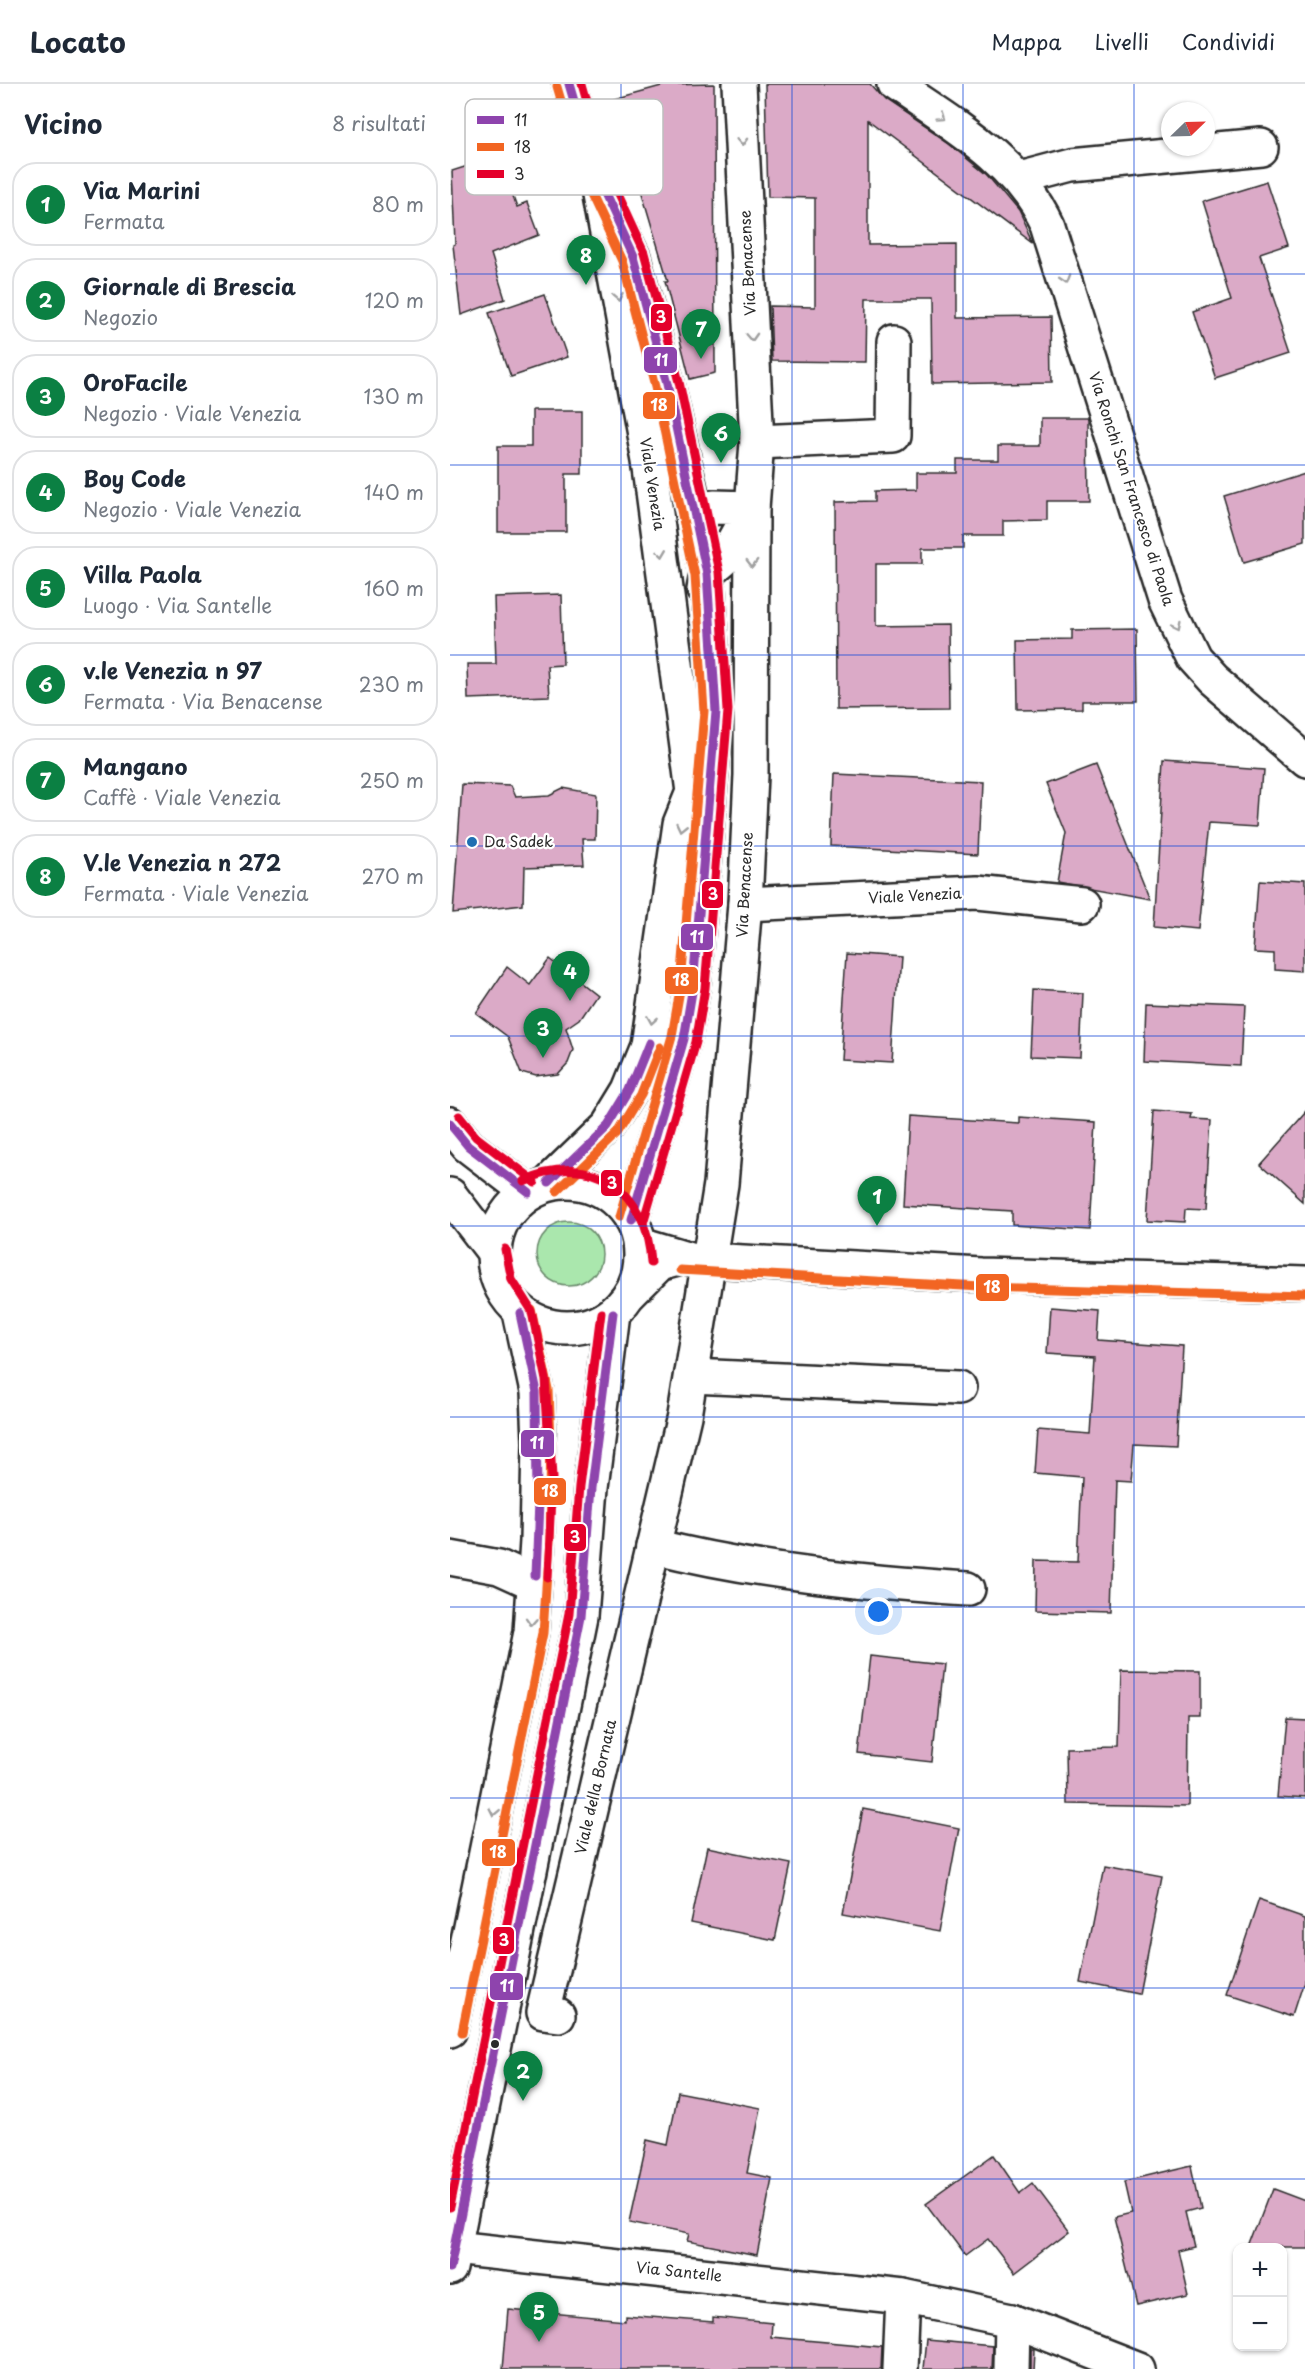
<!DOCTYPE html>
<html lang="it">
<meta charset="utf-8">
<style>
body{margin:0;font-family:"Playpen Sans",sans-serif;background:#f2f2f3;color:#1f2937}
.controls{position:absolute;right:18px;bottom:18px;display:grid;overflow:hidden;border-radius:12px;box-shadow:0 2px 4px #0004}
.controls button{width:54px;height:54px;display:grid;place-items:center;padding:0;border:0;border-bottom:2px solid #e0e1e3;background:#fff;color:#1f2937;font:30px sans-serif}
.compass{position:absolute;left:711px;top:18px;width:54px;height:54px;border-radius:50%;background:#fff;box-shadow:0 2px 4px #0004;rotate:67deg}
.you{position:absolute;left:429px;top:1528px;width:21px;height:21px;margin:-15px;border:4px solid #fff;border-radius:50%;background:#1a73e8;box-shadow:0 0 0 9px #1a73e833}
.badge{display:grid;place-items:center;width:39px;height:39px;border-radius:50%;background:#0b8043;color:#fff;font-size:20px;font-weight:700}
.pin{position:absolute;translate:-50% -50px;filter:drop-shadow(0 2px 3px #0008)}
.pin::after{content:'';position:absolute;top:32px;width:21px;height:18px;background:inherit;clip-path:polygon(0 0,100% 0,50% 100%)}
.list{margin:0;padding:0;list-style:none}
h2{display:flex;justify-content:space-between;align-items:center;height:78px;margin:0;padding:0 24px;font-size:26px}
h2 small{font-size:20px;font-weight:400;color:#747a83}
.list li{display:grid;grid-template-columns:39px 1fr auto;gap:18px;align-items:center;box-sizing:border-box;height:84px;margin:0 12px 12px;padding:0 12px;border:2px solid #e0e1e3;border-radius:24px}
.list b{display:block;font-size:22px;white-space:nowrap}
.list p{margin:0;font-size:20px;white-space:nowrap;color:#747a83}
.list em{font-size:20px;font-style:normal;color:#747a83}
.map{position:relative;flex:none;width:855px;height:2285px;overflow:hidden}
header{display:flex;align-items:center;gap:36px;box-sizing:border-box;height:84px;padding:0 30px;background:#fff;border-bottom:2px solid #e0e1e3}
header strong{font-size:28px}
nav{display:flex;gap:33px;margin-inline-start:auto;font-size:21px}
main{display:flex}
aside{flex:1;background:#fff}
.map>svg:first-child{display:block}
.green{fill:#aae7ad;stroke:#6a896c;stroke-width:1.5}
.building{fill:#dbaac7;stroke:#2b2b2b;stroke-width:1.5}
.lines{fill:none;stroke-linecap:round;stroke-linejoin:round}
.minor-casing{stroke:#2b2b2b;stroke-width:38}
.major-casing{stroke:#2b2b2b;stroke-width:38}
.minor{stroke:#fff;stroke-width:33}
.major{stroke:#fff;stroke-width:33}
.bus-1-casing{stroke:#fff;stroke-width:14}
.bus-2-casing{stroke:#fff;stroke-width:14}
.bus-3-casing{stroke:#fff;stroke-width:14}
.bus-1{stroke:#8e44ad;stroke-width:9}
.bus-2{stroke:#f26522;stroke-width:9}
.bus-3{stroke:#e4002b;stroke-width:9}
.oneway{stroke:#a0a0a0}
.grid{fill:none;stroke:#1d4ed8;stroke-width:1.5;stroke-opacity:0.55}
.poi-dot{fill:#1f6fb2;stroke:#fff;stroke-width:2}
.bus-dot{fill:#2b2b2b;stroke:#fff;stroke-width:2}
.labels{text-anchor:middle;stroke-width:4.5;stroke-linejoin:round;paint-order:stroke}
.street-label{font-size:15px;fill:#2b2b2b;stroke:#fff}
.poi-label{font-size:15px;fill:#2b2b2b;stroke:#fff;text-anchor:start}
.key{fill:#fff;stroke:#bfbfbf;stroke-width:1.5}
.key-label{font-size:16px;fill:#2b2b2b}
.line-badge{stroke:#fff;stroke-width:2}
.badge-label{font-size:16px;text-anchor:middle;font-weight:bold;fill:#fff}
</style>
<header>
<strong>Locato</strong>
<nav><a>Mappa</a><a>Livelli</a><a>Condividi</a></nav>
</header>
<main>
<aside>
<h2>Vicino<small>8 risultati</small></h2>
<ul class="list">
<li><span class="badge">1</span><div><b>Via Marini</b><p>Fermata</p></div><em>80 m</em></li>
<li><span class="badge">2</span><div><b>Giornale di Brescia</b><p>Negozio</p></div><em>120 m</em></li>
<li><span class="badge">3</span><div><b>OroFacile</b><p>Negozio · Viale Venezia</p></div><em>130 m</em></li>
<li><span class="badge">4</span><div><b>Boy Code</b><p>Negozio · Viale Venezia</p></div><em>140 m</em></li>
<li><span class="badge">5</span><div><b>Villa Paola</b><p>Luogo · Via Santelle</p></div><em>160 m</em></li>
<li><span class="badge">6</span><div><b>v.le Venezia n 97</b><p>Fermata · Via Benacense</p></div><em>230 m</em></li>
<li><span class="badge">7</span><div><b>Mangano</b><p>Caffè · Viale Venezia</p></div><em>250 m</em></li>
<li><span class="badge">8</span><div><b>V.le Venezia n 272</b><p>Fermata · Viale Venezia</p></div><em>270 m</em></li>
</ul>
</aside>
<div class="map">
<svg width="855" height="2285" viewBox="0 0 855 2285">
<rect width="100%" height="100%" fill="#fff"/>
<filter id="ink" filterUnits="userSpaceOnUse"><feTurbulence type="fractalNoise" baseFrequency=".0167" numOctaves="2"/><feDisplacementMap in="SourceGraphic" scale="12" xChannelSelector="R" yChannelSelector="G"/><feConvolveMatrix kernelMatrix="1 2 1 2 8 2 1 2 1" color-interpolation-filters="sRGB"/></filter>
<g filter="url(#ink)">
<circle class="green" cx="119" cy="1170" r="32"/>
<g class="building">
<path d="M 264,0 L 265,289 L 240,295 L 215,197 L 218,197 L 164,15 L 215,1 Z"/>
<path d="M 315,0 L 420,0 L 434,16 L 499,60 L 537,91 L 568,128 L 583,160 L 418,36 L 418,161 L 507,160 L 507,234 L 601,233 L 602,298 L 482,300 L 481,215 L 416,215 L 415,278 L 322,277 L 320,222 L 365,223 L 365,114 L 318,113 Z"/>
<path d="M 44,59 L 67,123 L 77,119 L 89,151 L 41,170 L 55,215 L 11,231 L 3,161 L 5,160 L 2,87 L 24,80 L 21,69 Z"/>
<path d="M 817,97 L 839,164 L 809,174 L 841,269 L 765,294 L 742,228 L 782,214 L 752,117 Z"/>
<path d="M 95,210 L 117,273 L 61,292 L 39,229 Z"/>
<path d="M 81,327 L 132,327 L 132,390 L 116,390 L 116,448 L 48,448 L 48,362 L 81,362 Z"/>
<path d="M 590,334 L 638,334 L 639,417 L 597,417 L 597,436 L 553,437 L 553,452 L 513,452 L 513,464 L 472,464 L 472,480 L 426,480 L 426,542 L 498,541 L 499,624 L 386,625 L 385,418 L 425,417 L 425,407 L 466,406 L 466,389 L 507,389 L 507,376 L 548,376 L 548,362 L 590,362 Z"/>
<path d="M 855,387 L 855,460 L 794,478 L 774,412 Z"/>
<path d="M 111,511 L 113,580 L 97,581 L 99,612 L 18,615 L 17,580 L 46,580 L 44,513 Z"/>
<path d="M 687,545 L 688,617 L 632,617 L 632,625 L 568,626 L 567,556 L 622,555 L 622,546 Z"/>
<path d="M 714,677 L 814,684 L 810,741 L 759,738 L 748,847 L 704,843 Z"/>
<path d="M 646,681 L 700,815 L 607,798 L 616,749 L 596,700 Z"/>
<path d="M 384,690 L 531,697 L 528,770 L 381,762 Z"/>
<path d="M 12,700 L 60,702 L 65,713 L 99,711 L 113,704 L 146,710 L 145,755 L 132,755 L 134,781 L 74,783 L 73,821 L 3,829 Z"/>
<path d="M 810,797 L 855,800 L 855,887 L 825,885 L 825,865 L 805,864 Z"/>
<path d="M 397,869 L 449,873 L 442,979 L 390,976 Z"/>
<path d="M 100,874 L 146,910 L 129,935 L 116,944 L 123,966 L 118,979 L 108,990 L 86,993 L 72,989 L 58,953 L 26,929 L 57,883 L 80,901 Z"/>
<path d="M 584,906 L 633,909 L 630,974 L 581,972 Z"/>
<path d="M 696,919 L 794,923 L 791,982 L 694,977 Z"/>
<path d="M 704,1027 L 742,1030 L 741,1035 L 762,1036 L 756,1125 L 736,1124 L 735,1138 L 697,1136 Z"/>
<path d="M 855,1027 L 855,1120 L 809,1079 Z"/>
<path d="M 458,1032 L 568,1039 L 568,1033 L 646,1038 L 640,1146 L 562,1141 L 562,1127 L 453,1120 Z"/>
<path d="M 600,1223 L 650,1227 L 648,1256 L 732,1262 L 726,1362 L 684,1360 L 681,1397 L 665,1396 L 661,1529 L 585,1527 L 586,1477 L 628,1478 L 632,1393 L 585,1389 L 588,1346 L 640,1350 L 645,1272 L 597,1269 Z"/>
<path d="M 420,1572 L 492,1580 L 482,1678 L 409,1670 Z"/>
<path d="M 671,1586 L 750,1587 L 750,1634 L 738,1634 L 737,1722 L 618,1720 L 617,1664 L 669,1663 Z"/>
<path d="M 835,1633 L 855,1634 L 855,1714 L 828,1712 Z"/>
<path d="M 413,1725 L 509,1744 L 490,1847 L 393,1829 Z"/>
<path d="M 257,1763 L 341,1780 L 325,1856 L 241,1839 Z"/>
<path d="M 653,1781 L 712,1792 L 689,1910 L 630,1898 Z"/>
<path d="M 809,1816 L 855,1832 L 855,1899 L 844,1933 L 777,1911 Z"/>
<path d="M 228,2008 L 310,2024 L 297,2089 L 322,2094 L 307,2171 L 237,2157 L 239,2150 L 179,2138 L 197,2056 L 218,2061 Z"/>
<path d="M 544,2071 L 570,2109 L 583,2099 L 619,2147 L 564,2189 L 538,2155 L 515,2172 L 476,2120 Z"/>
<path d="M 742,2082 L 751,2124 L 736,2128 L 744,2162 L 728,2166 L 738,2210 L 686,2222 L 664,2133 L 681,2129 L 674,2098 Z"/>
<path d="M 823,2105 L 855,2117 L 855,2163 L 801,2163 Z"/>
<path d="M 58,2225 L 175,2236 L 175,2231 L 263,2238 L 263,2233 L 322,2239 L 321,2253 L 432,2263 L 431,2285 L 53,2285 Z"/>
<path d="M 476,2256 L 543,2262 L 542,2285 L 473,2285 Z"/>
<path d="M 580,2265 L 584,2265 L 583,2285 L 580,2285 Z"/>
</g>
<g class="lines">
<defs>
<g id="minor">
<path d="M 444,0 C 502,40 566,75 597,141 L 715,516 L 743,574 L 762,595 L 855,675"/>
<path d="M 569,95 L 622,81 L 811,63"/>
<path d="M 170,146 L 183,173 L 217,300 L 245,428 L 257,490 L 266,627 L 243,902 L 234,955 L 181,1136"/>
<path d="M 307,358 L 443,352 L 444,257"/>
<path d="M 245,428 L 264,423 L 302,424 L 273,476 L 257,490 L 254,506"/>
<path d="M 295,820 L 528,809 L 632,820"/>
<path d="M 99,1099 L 158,1042 L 180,1006 L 198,962 L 230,740 L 243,708 L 199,377 L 147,95 L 119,0"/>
<path d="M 190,1160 L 240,1175 L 531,1191 L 855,1200"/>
<path d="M 180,1209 L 209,1180 L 231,1174"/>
<path d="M 241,1292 L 508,1304"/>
<path d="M 203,1462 C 306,1488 412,1498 518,1505"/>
<path d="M 0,1474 L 49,1483 L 84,1499"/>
<path d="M 108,1931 L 93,1929 L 234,1332 L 271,1100 L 295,820 L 301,691 L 302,424 L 307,358 L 289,0"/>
<path d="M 4,2164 L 453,2213 L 562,2236 L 687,2285"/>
<path d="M 450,2285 L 453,2213"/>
<path d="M 561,2285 L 562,2236"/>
</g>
<g id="major">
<path d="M 0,1040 L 18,1062 L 78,1108"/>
<circle cx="117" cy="1171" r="73"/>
<path d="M 0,1111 L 43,1167"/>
<path d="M 0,1946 L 81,1548 L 87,1457 L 89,1358 L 87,1308 L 70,1229"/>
<path d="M 0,2184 L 131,1532 L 141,1404 L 163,1229"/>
</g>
</defs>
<use href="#minor" class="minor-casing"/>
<use href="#major" class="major-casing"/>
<use href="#minor" class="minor"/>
<use href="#major" class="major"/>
<defs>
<g id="bus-1">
<path d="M 119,0 L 147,95 L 183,173 L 217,300 L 257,490 L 266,627 L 243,902 L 234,955 L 181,1136"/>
<path d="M 0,1040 L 18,1062 L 78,1108"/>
<path d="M 99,1099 L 158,1042 L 180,1006 L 199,959"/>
<path d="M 70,1229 L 87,1308 L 88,1419 L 85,1492"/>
<path d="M 0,2184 L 131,1532 L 141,1404 L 163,1229"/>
</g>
<g id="bus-2">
<path d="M 107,3 L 135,98 L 172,177 L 205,303 L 245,492 L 254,627 L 231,900 L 222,952 L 169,1133"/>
<path d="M 107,1108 L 168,1049 L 191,1011 L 210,963"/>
<path d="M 230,1186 L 531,1203 L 855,1212"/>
<path d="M 12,1948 L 93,1549 L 99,1457 L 101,1358 L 99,1306 L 82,1226"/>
</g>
<g id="bus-3">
<path d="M 132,0 L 158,91 L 194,169 L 229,298 L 269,488 L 278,626 L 255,904 L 246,958 L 193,1139"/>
<path d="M 9,1032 L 26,1053 L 85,1098"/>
<path d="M 73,1097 C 143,1066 197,1106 201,1179"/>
<path d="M 55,1165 L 61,1195 L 82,1228 L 96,1295 L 102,1394 L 97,1493"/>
<path d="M 0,2123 L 119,1530 L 129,1403 L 151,1228"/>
</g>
</defs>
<use href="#bus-1" class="bus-1-casing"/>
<use href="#bus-2" class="bus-2-casing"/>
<use href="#bus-3" class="bus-3-casing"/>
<use href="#bus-1" class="bus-1"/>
<use href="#bus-2" class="bus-2"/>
<use href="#bus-3" class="bus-3"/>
</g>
<defs><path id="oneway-chevron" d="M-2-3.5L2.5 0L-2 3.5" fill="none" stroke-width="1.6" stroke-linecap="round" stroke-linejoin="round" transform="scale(1.5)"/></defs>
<g class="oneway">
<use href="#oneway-chevron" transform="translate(492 33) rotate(35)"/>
<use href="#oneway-chevron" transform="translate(292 58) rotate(87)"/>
<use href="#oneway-chevron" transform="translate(615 196) rotate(73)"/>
<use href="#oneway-chevron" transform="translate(168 214) rotate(79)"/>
<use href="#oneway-chevron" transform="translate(302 253) rotate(87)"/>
<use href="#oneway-chevron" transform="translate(212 469) rotate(82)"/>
<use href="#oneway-chevron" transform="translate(302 479) rotate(90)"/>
<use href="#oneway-chevron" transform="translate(727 541) rotate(64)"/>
<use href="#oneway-chevron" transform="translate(231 743) rotate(103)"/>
<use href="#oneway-chevron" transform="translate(202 936) rotate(99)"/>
<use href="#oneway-chevron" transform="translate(81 1537) rotate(94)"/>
<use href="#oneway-chevron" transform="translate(44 1728) rotate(101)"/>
</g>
</g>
<path class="grid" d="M 171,0 L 171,2285M 342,0 L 342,2285M 513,0 L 513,2285M 684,0 L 684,2285M 0,190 L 855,190M 0,381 L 855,381M 0,571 L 855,571M 0,762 L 855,762M 0,952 L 855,952M 0,1142 L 855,1142M 0,1333 L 855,1333M 0,1523 L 855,1523M 0,1714 L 855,1714M 0,1904 L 855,1904M 0,2095 L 855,2095"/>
<circle class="poi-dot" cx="22" cy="758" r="6"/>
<circle class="bus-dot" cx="45" cy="1960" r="5"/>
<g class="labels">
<g class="street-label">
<text transform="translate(298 179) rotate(-93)" y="5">Via Benacense</text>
<text transform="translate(202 400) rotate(81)" y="5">Viale Venezia</text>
<text transform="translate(681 405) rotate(72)" y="5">Via Ronchi San Francesco di Paola</text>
<text transform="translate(295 801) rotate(-87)" y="5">Via Benacense</text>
<text transform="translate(465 812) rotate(-3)" y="5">Viale Venezia</text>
<text transform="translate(146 1703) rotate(-77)" y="5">Viale della Bornata</text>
<text transform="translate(229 2188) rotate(6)" y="5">Via Santelle</text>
</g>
<g class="poi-label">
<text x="34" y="763">Da Sadek</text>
</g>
</g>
<rect x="15" y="15" width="198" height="96" rx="9" class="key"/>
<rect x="27" y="32" width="27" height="8" fill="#8e44ad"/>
<rect x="27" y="59" width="27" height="8" fill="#f26522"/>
<rect x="27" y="86" width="27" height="8" fill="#e4002b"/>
<g class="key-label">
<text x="64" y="42">11</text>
<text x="64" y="69">18</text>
<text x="64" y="96">3</text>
</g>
<g class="line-badge">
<rect x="200" y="219" width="23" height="29" rx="6" fill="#e4002b"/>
<rect x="193" y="262" width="35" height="28" rx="6" fill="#8e44ad"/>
<rect x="192" y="307" width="34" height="29" rx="6" fill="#f26522"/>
<rect x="251" y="796" width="23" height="29" rx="6" fill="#e4002b"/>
<rect x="230" y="839" width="34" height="28" rx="6" fill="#8e44ad"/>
<rect x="214" y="882" width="35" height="29" rx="6" fill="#f26522"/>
<rect x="150" y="1085" width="23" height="28" rx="6" fill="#e4002b"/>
<rect x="525" y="1189" width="35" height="29" rx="6" fill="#f26522"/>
<rect x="70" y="1345" width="35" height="29" rx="6" fill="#8e44ad"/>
<rect x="83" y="1393" width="34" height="29" rx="6" fill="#f26522"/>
<rect x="113" y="1439" width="24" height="29" rx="6" fill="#e4002b"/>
<rect x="31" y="1754" width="35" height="29" rx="6" fill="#f26522"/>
<rect x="42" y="1842" width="23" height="29" rx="6" fill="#e4002b"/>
<rect x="39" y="1888" width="35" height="29" rx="6" fill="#8e44ad"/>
</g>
<g class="badge-label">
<text x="211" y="239">3</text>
<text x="211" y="282">11</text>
<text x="209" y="327">18</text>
<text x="263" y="816">3</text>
<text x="247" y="859">11</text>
<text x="231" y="902">18</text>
<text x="162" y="1105">3</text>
<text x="542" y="1209">18</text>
<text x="87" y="1365">11</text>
<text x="100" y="1413">18</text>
<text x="125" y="1459">3</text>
<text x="48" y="1774">18</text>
<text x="54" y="1862">3</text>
<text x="57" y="1908">11</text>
</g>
</svg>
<div class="controls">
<button>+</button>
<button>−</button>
</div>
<svg class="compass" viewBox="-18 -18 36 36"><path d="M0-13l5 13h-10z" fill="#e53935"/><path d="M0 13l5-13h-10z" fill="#747a83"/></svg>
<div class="you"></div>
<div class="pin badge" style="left:427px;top:1142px">1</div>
<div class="pin badge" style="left:73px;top:2017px">2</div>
<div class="pin badge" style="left:93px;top:974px">3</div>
<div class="pin badge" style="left:120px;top:917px">4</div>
<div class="pin badge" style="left:89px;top:2258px">5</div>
<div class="pin badge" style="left:271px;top:379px">6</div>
<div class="pin badge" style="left:251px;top:275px">7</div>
<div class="pin badge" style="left:136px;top:201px">8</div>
</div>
</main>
